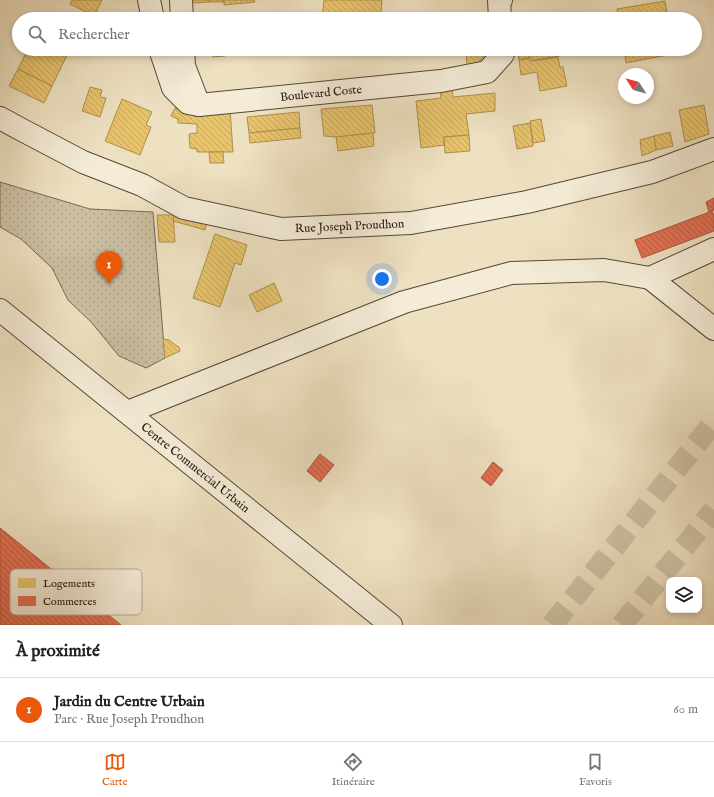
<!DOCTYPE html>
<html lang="fr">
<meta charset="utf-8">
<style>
body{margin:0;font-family:"IM FELL English",serif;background:#f6f6f6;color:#222}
.controls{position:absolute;right:12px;bottom:12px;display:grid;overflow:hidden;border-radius:8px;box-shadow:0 2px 6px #0003}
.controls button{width:36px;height:36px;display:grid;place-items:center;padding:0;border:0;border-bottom:1px solid #e0e0e0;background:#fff;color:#222;font:20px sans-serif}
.compass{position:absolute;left:618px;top:68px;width:36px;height:36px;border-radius:50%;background:#fff;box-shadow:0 2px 6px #0003;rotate:306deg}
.you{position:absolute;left:382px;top:279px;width:14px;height:14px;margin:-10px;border:3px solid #fff;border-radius:50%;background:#1a73e8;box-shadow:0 0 0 6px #1a73e833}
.badge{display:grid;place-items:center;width:26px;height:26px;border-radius:50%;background:#ea580c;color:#fff;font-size:13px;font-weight:700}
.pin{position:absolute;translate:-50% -33px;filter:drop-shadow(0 1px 2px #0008)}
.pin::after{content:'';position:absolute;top:21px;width:14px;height:12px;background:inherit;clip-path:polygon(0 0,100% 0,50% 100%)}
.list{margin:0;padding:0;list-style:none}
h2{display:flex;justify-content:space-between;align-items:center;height:52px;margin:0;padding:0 16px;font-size:17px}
h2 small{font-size:13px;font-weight:400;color:#767676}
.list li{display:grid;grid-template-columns:26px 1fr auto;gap:12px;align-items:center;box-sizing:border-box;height:64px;padding:0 16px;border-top:1px solid #e0e0e0}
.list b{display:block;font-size:15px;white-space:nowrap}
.list p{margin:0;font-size:13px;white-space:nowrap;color:#767676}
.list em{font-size:13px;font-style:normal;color:#767676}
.icon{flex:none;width:22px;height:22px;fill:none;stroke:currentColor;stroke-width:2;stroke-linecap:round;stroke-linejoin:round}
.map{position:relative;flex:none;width:714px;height:625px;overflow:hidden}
.search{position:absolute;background:#fff;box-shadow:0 2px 6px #0003;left:12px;right:12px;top:12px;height:44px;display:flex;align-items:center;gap:10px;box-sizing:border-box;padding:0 14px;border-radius:22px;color:#767676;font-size:15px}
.sheet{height:116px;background:#fff}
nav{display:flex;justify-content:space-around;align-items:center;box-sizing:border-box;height:56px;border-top:1px solid #e0e0e0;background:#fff;font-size:11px;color:#767676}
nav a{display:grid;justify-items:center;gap:2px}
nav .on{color:#ea580c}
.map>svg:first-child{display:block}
.park{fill:url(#park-dots);stroke:#766957}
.homes{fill:url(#homes-back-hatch);stroke:#ad8f4e}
.shops{fill:url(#shops-back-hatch);stroke:#ac543c}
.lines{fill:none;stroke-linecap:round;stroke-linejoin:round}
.highway-tunnel{stroke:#cfc2a6;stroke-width:22;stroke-dasharray:22 11;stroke-linecap:butt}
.minor-casing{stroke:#554739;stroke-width:24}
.minor{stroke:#f4ecd7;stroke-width:22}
.labels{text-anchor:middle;stroke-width:4;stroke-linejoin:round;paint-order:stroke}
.street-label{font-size:12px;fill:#22140c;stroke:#f4ecd7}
.key{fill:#f4ecd7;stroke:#b5ab9a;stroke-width:1}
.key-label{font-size:11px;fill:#22140c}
</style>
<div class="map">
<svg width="714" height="625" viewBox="0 0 714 625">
<defs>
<pattern id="park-dots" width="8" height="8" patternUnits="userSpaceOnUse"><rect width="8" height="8" fill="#cbbea2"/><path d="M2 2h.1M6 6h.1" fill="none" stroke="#aea28a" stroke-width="1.8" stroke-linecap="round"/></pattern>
<pattern id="homes-back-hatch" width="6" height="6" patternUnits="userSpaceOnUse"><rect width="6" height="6" fill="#e9c46a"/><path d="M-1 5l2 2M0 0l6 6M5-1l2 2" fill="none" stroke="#c8a85b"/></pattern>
<pattern id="shops-back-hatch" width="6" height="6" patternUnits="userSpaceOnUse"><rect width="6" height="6" fill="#e76f51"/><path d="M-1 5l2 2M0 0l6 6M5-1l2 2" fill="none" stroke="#bb5a42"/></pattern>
</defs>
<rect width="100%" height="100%" fill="#eee1c1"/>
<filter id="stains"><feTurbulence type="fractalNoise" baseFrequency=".005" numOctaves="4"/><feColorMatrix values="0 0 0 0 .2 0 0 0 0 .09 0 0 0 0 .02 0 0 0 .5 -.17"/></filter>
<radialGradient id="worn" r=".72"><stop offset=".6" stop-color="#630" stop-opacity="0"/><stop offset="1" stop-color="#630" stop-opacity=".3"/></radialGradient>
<path class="park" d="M 0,182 L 90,209 L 153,212 L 165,358 L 146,368 L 119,356 L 92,323 L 68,300 L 52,268 L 21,239 L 0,227 Z"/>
<g class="homes">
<path d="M 72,0 L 102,0 L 94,16 L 70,4 Z"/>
<path d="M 194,0 L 209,0 L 209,2 L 194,3 Z"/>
<rect x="209" y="0" width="15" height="2"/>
<path d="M 224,0 L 254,0 L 255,2 L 224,5 Z"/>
<path d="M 324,0 L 382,0 L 381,14 L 376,13 L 376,19 L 322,19 Z"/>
<path d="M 665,1 L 668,19 L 619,19 L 617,9 Z"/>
<path d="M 28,49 L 65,49 L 69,51 L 52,86 L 18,69 Z"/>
<path d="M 212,49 L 225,49 L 225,56 L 213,57 Z"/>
<path d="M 466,49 L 488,49 L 486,53 L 478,63 L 467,65 Z"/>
<path d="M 517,49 L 528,49 L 529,58 L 519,60 Z"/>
<path d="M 528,49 L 569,49 L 570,54 L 531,61 L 529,58 Z"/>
<path d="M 624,49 L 656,49 L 657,57 L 626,63 Z"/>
<path d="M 656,49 L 673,49 L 674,54 L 657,57 Z"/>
<path d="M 558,57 L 560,67 L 563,67 L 567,86 L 540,91 L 537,72 L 521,75 L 519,60 L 529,58 L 531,61 Z"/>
<path d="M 18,69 L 52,86 L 44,103 L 9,86 Z"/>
<path d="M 90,87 L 102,90 L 100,97 L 106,98 L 100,117 L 82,111 Z"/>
<path d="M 452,89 L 453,97 L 495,93 L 495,111 L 466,114 L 469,135 L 444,137 L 444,145 L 421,148 L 416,101 L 441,98 L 440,90 Z"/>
<path d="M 122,99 L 152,112 L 146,125 L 151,127 L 140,155 L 105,141 Z"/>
<path d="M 372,105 L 375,133 L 336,137 L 324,136 L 321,109 Z"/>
<path d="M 704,105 L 709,134 L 685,142 L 679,110 Z"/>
<path d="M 175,108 L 190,113 L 230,109 L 233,152 L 197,152 L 197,149 L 190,148 L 189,134 L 197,133 L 197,124 L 178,123 L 178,119 L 171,116 Z"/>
<path d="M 299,112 L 300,128 L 249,133 L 247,117 Z"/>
<path d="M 541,119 L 545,141 L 533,143 L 530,121 Z"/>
<path d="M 530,123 L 533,146 L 517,149 L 513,126 Z"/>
<path d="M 300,128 L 301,138 L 250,143 L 249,133 Z"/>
<path d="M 670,132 L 673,146 L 656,150 L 654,136 Z"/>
<path d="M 373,133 L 374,146 L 338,151 L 336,137 Z"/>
<path d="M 469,135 L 470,151 L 445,153 L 444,137 Z"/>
<path d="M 654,136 L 656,150 L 642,156 L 640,140 Z"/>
<path d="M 209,152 L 223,152 L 224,163 L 210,163 Z"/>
<path d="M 172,213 L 207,221 L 205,230 L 173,221 L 173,215 Z"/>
<path d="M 157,215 L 173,215 L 175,242 L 159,242 Z"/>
<path d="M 215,234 L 247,245 L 241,265 L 235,263 L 220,307 L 193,298 Z"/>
<path d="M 274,283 L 282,301 L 257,312 L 249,295 Z"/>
<path d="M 163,339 L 169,340 L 174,344 L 179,347 L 180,351 L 165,358 Z"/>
</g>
<g class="shops">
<path d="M 714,198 L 714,210 L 709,212 L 706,202 Z"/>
<path d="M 712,211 L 714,216 L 714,231 L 642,258 L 635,240 Z"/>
<path d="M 320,454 L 334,465 L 320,482 L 307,471 Z"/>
<path d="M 493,462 L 503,470 L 491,486 L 481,478 Z"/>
<path d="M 0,528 L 121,625 L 0,625 Z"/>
</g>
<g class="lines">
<g class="highway-tunnel">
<path d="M 552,625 L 714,422"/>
<path d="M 622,625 L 714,510"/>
</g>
<defs>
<g id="minor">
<path d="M 149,0 L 153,19"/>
<path d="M 181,0 L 182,19"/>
<path d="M 500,19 L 499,0 L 501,0"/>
<path id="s1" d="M 160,49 L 173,88 L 188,103 L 199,105 L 441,81 L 487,72 L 503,54 L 503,49"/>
<path d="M 183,49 L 184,66 L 199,105"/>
<path id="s2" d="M 0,118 L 24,131 L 83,162 L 142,185 L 184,208 L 281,229 L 411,223 L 527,202 L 652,172 L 714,149"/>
<path d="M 650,278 L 714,329"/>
<path id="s3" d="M 0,310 L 391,625"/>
<path d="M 128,412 L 404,302 L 511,273 L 604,270 L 650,278 L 714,249"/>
</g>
</defs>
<use href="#minor" class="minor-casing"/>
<use href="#minor" class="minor"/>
</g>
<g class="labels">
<g class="street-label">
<text dy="4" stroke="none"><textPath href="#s1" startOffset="196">Boulevard Coste</textPath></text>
<text dy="4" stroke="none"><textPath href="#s2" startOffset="373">Rue Joseph Proudhon</textPath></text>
<text dy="4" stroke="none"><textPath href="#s3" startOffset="251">Centre Commercial Urbain</textPath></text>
</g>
</g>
<rect x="10" y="569" width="132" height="46" rx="6" class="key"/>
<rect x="18" y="578" width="18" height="10" fill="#e9c46a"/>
<rect x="18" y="596" width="18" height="10" fill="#e76f51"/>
<g class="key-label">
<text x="43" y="587">Logements</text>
<text x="43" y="605">Commerces</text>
</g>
<rect width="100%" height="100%" filter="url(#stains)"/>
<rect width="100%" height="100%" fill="url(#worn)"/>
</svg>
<div class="controls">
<button><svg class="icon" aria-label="layers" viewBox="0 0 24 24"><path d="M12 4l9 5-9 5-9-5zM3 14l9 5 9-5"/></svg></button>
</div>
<svg class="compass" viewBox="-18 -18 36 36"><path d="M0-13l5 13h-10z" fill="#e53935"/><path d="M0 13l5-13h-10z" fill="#767676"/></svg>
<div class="you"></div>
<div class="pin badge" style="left:109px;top:284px">1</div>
<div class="search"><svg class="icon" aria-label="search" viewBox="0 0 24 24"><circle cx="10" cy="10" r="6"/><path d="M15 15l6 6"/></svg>Rechercher</div>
</div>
<section class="sheet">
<h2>À proximité<small></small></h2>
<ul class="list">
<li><span class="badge">1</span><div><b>Jardin du Centre Urbain</b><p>Parc · Rue Joseph Proudhon</p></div><em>60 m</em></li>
</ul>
</section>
<nav>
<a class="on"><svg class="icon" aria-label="map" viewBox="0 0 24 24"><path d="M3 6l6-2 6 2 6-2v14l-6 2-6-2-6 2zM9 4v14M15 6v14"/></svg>Carte</a>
<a><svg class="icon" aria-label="directions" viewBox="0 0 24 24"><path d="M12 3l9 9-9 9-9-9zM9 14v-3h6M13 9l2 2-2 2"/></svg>Itinéraire</a>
<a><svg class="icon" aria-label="saved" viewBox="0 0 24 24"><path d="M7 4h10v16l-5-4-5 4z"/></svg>Favoris</a>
</nav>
